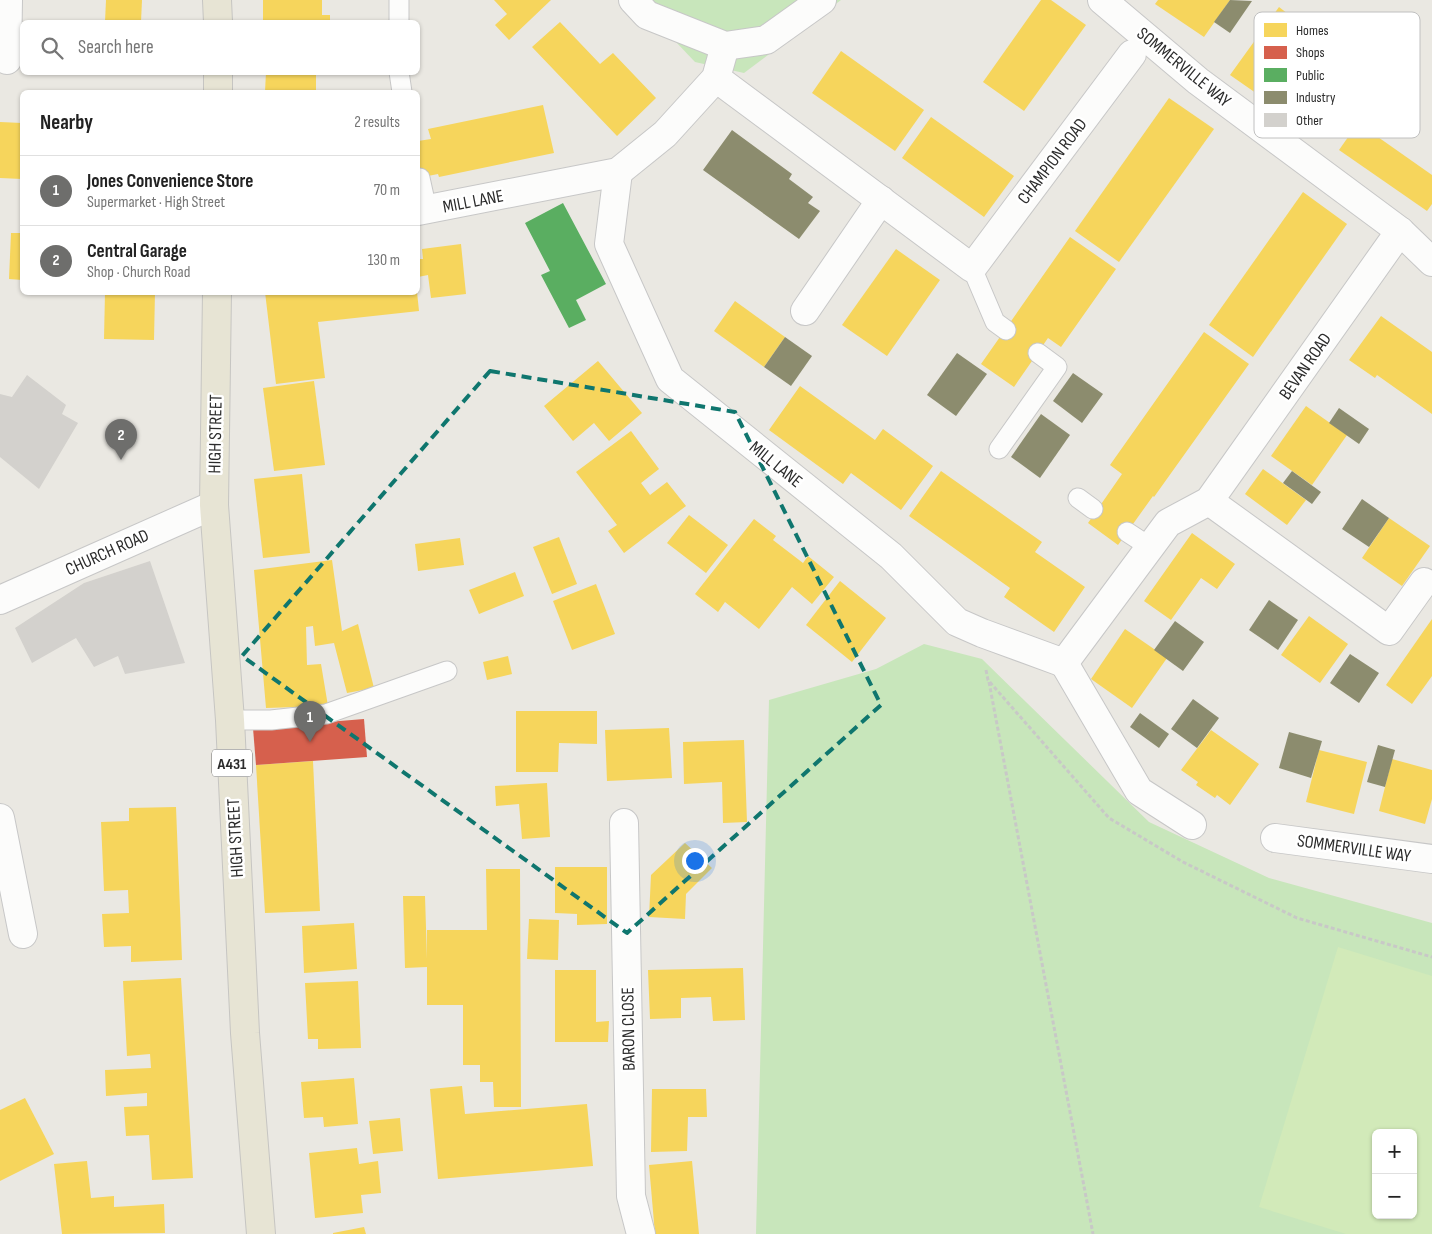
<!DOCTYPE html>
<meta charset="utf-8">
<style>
body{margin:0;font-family:"Sofia Sans Condensed",sans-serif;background:#f6f6f6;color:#222}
.controls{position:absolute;right:15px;bottom:15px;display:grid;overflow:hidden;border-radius:8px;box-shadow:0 1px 4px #0004}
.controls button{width:45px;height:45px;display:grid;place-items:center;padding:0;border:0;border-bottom:1px solid #e0e0e0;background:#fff;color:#222;font:25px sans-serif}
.you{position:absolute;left:694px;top:860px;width:18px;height:18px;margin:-12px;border:4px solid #fff;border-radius:50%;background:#1a73e8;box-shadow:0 0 0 8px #1a73e833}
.badge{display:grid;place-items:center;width:32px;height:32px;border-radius:50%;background:#6e6e6c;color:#fff;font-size:16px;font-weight:700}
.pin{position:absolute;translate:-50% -41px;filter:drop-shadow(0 1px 2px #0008)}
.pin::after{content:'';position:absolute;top:26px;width:18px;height:15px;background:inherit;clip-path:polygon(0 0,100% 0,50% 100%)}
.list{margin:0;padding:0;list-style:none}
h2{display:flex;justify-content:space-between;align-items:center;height:65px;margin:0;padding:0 20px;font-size:21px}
h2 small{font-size:16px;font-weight:400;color:#767676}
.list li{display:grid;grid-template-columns:32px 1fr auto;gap:15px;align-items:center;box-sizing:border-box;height:70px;padding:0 20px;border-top:1px solid #e0e0e0}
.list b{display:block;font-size:19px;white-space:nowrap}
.list p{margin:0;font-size:16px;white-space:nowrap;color:#767676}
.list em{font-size:16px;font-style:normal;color:#767676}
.icon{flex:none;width:28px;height:28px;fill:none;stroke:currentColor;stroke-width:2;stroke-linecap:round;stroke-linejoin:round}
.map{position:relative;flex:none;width:1432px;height:1234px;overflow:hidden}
.search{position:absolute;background:#fff;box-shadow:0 1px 4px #0004;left:20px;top:20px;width:400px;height:55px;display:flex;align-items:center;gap:12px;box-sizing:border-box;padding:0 18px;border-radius:8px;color:#767676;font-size:19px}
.panel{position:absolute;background:#fff;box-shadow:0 1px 4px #0004;left:20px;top:90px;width:400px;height:205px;border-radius:8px}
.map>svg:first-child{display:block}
.green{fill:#c8e6bb;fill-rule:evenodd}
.pitch{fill:#d2eab9;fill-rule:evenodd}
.homes{fill:#f6d55c}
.shops{fill:#d6604d}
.public{fill:#5aae61}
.industry{fill:#8c8c6e}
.building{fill:#d3d1cd}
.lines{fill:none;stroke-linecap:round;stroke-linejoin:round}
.lane-casing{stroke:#c7c7c7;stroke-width:21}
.street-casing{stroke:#c7c7c7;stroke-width:30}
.primary-casing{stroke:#c6c5c2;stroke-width:30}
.path{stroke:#c8c8c7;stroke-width:3;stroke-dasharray:4 2.5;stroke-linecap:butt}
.lane{stroke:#fcfcfb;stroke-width:19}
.street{stroke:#fcfcfb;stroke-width:28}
.primary{stroke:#e7e4d4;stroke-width:28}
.marked{fill:none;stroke:#0f766e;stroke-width:4;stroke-dasharray:10 6;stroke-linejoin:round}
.labels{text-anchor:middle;stroke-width:5;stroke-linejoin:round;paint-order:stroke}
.shield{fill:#fff;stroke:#6b6b6b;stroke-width:1}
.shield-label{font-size:16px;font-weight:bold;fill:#2c2c2c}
.street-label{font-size:18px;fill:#2c2c2c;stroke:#fff}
.key{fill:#fff;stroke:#c0c0c0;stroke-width:1}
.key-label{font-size:14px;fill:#2c2c2c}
</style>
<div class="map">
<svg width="1432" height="1234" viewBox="0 0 1432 1234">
<rect width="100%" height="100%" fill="#eae8e2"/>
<g class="green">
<path d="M 636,0 L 841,0 L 744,73 L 695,62 Z"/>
<path d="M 924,644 L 982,659 L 1149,822 L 1269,878 L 1432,923 L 1432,1234 L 756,1234 L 769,700 L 876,669 ZM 1376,1133 L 1413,1133 L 1413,1215 L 1376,1215 Z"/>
</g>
<path class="pitch" d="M 1338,947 L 1432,976 L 1432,1234 L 1346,1234 L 1259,1207 ZM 1376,1133 L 1413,1133 L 1413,1215 L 1376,1215 Z"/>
<g class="homes">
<path d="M 106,0 L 142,0 L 141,22 L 105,22 Z"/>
<path d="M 263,0 L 322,0 L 322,15 L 330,15 L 330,22 L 263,22 Z"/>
<path d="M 494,0 L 551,0 L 509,40 L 495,25 L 507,14 Z"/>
<path d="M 1041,0 L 1051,0 L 1086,25 L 1024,111 L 983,82 Z"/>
<path d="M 1158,0 L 1230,0 L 1204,37 L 1155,4 Z"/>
<path d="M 1279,7 L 1305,27 L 1276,66 L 1293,77 L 1273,105 L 1230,75 Z"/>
<path d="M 560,22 L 600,64 L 613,53 L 656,98 L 617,136 L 532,47 Z"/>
<path d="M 841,51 L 924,110 L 895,151 L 812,93 Z"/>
<path d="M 266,72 L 316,72 L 316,92 L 265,92 Z"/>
<path d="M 1169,98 L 1214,129 L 1119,262 L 1075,231 Z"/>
<path d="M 543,105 L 554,153 L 439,177 L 438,174 L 418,178 L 418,141 L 431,139 L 428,129 Z"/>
<path d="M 931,117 L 1014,176 L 984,217 L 902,158 Z"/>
<path d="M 0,122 L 22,123 L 22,179 L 0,178 Z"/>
<path d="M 1358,123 L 1432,175 L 1432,204 L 1427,211 L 1339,150 Z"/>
<path d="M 1303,192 L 1347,224 L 1253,357 L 1209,325 Z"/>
<path d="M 11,233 L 22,233 L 22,280 L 9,279 Z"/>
<path d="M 1070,237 L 1116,269 L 1061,347 L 1048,338 L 1014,387 L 981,364 Z"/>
<path d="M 461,244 L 466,294 L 431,298 L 428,275 L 418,277 L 418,259 L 423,259 L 422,249 Z"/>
<path d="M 896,249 L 940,280 L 887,356 L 842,325 Z"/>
<path d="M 105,292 L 155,292 L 154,340 L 104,339 Z"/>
<path d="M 265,292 L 417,292 L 419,311 L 318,322 L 325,378 L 276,384 Z"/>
<path d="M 735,301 L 785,337 L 764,367 L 714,331 Z"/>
<path d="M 1381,316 L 1432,352 L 1432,414 L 1377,375 L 1375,378 L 1349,360 Z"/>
<path d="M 1204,332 L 1249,364 L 1154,497 L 1153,496 L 1118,545 L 1088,523 L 1122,474 L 1110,465 Z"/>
<path d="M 598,361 L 642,413 L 609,441 L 594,423 L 573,441 L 544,406 Z"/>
<path d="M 314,381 L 325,465 L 274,471 L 263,388 Z"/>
<path d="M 800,386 L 875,440 L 883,429 L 933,466 L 901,510 L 851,473 L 843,484 L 769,430 Z"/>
<path d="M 1306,406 L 1347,435 L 1312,485 L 1271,456 Z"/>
<path d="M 631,431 L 659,469 L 641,483 L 650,495 L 667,482 L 686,506 L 624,553 L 608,531 L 617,525 L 576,472 Z"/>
<path d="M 1263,469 L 1306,500 L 1287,525 L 1245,494 Z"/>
<path d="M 941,471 L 1042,542 L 1035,552 L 1085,587 L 1054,632 L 1004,597 L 1010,588 L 909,516 Z"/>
<path d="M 302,474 L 310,553 L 263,558 L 254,479 Z"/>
<path d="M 689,515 L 728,545 L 706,573 L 667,543 Z"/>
<path d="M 1389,518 L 1430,546 L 1402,586 L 1362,558 Z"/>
<path d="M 754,519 L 776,536 L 773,540 L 803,563 L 808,556 L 834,577 L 812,604 L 792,587 L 759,629 L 725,602 L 718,612 L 695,594 Z"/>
<path d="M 1192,533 L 1235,564 L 1217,589 L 1201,578 L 1171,620 L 1144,601 Z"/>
<path d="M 559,537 L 577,584 L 552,594 L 533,547 Z"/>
<path d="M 460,538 L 464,565 L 418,571 L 415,544 Z"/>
<path d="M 332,560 L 342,631 L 358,624 L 374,688 L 347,693 L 334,643 L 315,646 L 313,626 L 306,627 L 307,665 L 321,664 L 328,706 L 266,708 L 254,570 Z"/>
<path d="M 515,572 L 524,596 L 479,614 L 469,590 Z"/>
<path d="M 840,581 L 886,618 L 852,662 L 806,625 Z"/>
<path d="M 596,584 L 615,634 L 572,650 L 553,601 Z"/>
<path d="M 1309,616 L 1348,644 L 1320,683 L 1281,655 Z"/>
<path d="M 1432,619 L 1432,676 L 1412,704 L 1386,685 Z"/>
<path d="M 1125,629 L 1167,658 L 1132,708 L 1091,679 Z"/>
<path d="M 508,656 L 512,674 L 487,680 L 483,662 Z"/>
<path d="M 516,711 L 597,711 L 597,744 L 559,743 L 558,772 L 516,772 Z"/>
<path d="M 669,728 L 672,778 L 607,781 L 605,730 Z"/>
<path d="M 1211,730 L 1259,764 L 1230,805 L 1217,795 L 1215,798 L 1196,785 L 1198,782 L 1181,770 Z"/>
<path d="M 744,740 L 747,822 L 723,823 L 722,782 L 684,784 L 683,742 Z"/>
<path d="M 1319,750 L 1367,762 L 1354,814 L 1306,802 Z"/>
<path d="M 1392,759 L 1432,770 L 1432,799 L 1425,824 L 1379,811 Z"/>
<path d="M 313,761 L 320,911 L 265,913 L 256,765 Z"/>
<path d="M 547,783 L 550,837 L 522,839 L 519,804 L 496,806 L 495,786 Z"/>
<path d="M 176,807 L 182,960 L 131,962 L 131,946 L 104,947 L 102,914 L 129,913 L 128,890 L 104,891 L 101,822 L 129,821 L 129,808 Z"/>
<path d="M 685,843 L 712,868 L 686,894 L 685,919 L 649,917 L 651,875 Z"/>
<path d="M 555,867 L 607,867 L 607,924 L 577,925 L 577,914 L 555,913 Z"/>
<path d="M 486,869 L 520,869 L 521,1107 L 494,1107 L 493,1082 L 480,1082 L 480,1065 L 463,1065 L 463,1005 L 427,1005 L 427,967 L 405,968 L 403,896 L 425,896 L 427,959 L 427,930 L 487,930 Z"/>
<path d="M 529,919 L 559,920 L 558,960 L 527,959 Z"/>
<path d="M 354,923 L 357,969 L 304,973 L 302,926 Z"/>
<path d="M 743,968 L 745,1020 L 713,1021 L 711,997 L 681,998 L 681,1018 L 650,1019 L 648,970 Z"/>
<path d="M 555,970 L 596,970 L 596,1022 L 609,1021 L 608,1042 L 555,1042 Z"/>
<path d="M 181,978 L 193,1178 L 152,1180 L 149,1135 L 126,1136 L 124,1107 L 147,1106 L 147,1093 L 106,1096 L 105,1070 L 151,1068 L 150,1054 L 127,1056 L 123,981 Z"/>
<path d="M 358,981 L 361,1048 L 318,1049 L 318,1039 L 308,1039 L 305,983 Z"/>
<path d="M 354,1078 L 358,1124 L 324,1127 L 323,1117 L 304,1118 L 301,1082 Z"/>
<path d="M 462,1086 L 465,1114 L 587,1104 L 593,1166 L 438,1179 L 430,1089 Z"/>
<path d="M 652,1089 L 706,1089 L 707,1117 L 688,1117 L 687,1151 L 651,1152 Z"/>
<path d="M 25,1098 L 54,1154 L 0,1181 L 0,1110 Z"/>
<path d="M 400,1118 L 403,1151 L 373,1154 L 369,1121 Z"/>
<path d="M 357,1148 L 359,1164 L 378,1161 L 381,1193 L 361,1195 L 363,1213 L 315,1218 L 309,1153 Z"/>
<path d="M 87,1161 L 91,1198 L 114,1196 L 114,1207 L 164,1204 L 165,1233 L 62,1234 L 54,1164 Z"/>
<path d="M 692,1161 L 699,1234 L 655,1234 L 649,1165 Z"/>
<path d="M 364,1227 L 366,1234 L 333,1234 L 333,1233 Z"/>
</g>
<path class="shops" d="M 364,719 L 367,757 L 256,765 L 253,728 Z"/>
<path class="public" d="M 563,203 L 606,284 L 576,300 L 586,320 L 569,328 L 541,275 L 550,271 L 525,223 Z"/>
<g class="industry">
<path d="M 1230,0 L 1252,1 L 1230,33 L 1214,22 Z"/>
<path d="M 732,130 L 792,174 L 789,179 L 813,197 L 808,203 L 820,211 L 799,239 L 703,170 Z"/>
<path d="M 785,337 L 812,356 L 791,386 L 764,367 Z"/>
<path d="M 957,353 L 987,374 L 956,416 L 927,395 Z"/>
<path d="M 1073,373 L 1103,394 L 1082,423 L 1053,401 Z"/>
<path d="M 1339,408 L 1369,429 L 1359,444 L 1329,423 Z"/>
<path d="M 1041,414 L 1070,435 L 1040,478 L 1011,457 Z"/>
<path d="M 1292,471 L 1321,492 L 1312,504 L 1283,483 Z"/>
<path d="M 1362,499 L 1389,518 L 1369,547 L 1342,529 Z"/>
<path d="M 1269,600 L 1298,620 L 1278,650 L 1249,630 Z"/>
<path d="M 1175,621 L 1204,642 L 1183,671 L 1154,650 Z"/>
<path d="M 1350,654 L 1379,673 L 1359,703 L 1330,683 Z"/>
<path d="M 1193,699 L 1219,718 L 1197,748 L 1171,729 Z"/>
<path d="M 1140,713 L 1169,734 L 1159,748 L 1130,727 Z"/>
<path d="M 1289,732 L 1322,741 L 1311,778 L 1279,768 Z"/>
<path d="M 1378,745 L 1395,750 L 1385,787 L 1367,782 Z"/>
</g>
<g class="building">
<path d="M 27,375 L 66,405 L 62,414 L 78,423 L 39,489 L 0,457 L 0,394 L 12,397 Z"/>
<path d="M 150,561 L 185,663 L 125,674 L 118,656 L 94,667 L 76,638 L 32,663 L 15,628 L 84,583 Z"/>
</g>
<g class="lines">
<defs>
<g id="lane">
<path d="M 399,22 L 399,0"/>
<path d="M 399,72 L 402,92"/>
<path d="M 420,178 L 427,210"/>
<path d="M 972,268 L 995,322 L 1006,330"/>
<path d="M 999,449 L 1057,367 L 1038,353"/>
<path d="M 1078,498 L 1093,509"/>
<path d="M 1127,532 L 1150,547"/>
<path d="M 230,720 L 271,720 L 326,714 L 447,671"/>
</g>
<g id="street">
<path d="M 633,0 L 647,15 L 725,46 L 766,40 L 822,0"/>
<path d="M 1102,0 L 1198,81 L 1400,231 L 1432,262"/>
<path d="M 7,60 L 8,0"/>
<path d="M 716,78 L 972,268 L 1132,54"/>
<path d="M 618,172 L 609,244 L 670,379 L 891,556 L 957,622 L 982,633 L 1064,663"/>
<path d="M 418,211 L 618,172 L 665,134 L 716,78 L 725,46"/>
<path d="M 805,311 L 881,200"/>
<path d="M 1209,501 L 1389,631 L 1424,582"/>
<path d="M 0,600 L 214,505"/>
<path d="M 1064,663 L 1168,523 L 1209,501 L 1400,231"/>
<path d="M 1064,663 L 1139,791 L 1192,825"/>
<path d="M 0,818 L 23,934"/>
<path d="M 624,823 L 631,1196 L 641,1234"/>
<path d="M 1275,838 L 1432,859"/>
</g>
<g id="primary">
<path d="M 217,0 L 218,22"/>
<path d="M 218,92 L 218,72"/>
<path d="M 217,292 L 214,505 L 230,720 L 245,1033 L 261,1234"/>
</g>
</defs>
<use href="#lane" class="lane-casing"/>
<use href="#street" class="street-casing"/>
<use href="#primary" class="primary-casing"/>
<g class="path">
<path d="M 986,670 L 988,680 L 1109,818 L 1183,862 L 1297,918 L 1432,957"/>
<path d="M 989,682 L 1093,1234"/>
</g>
<use href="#lane" class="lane"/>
<use href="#street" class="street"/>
<use href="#primary" class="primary"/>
</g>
<path class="marked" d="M 490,371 L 735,412 L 881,705 L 627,933 L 242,656 Z"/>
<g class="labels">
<rect class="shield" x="212" y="749.5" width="40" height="27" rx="4"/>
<g class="shield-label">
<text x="232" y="769">A431</text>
</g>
<g class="street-label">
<text transform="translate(1184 67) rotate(39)" y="6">SOMMERVILLE WAY</text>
<text transform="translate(1052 161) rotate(-53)" y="6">CHAMPION ROAD</text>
<text transform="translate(473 201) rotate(-11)" y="6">MILL LANE</text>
<text transform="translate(1305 366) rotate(-55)" y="6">BEVAN ROAD</text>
<text transform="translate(215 434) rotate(-89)" y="6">HIGH STREET</text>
<text transform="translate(776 464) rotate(39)" y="6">MILL LANE</text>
<text transform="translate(107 552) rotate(-24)" y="6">CHURCH ROAD</text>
<text transform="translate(235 838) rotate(-93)" y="6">HIGH STREET</text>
<text transform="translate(1354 848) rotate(8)" y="6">SOMMERVILLE WAY</text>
<text transform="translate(628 1029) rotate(-91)" y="6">BARON CLOSE</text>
</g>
</g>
<rect x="1254" y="12" width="166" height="126" rx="8" class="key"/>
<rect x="1264" y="23" width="23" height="14" fill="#f6d55c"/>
<rect x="1264" y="46" width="23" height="13" fill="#d6604d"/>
<rect x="1264" y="68" width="23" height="14" fill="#5aae61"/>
<rect x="1264" y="91" width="23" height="13" fill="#8c8c6e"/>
<rect x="1264" y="113" width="23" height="14" fill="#d3d1cd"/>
<g class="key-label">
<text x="1296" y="35">Homes</text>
<text x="1296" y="57">Shops</text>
<text x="1296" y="80">Public</text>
<text x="1296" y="102">Industry</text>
<text x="1296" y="125">Other</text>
</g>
</svg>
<div class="controls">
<button>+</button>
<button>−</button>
</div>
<div class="you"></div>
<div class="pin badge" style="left:310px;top:742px">1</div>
<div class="pin badge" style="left:121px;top:460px">2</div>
<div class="search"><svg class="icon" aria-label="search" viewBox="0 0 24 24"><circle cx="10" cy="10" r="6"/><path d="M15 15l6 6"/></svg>Search here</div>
<section class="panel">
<h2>Nearby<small>2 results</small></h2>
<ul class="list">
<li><span class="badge">1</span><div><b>Jones Convenience Store</b><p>Supermarket · High Street</p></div><em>70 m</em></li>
<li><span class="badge">2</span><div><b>Central Garage</b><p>Shop · Church Road</p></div><em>130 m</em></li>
</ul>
</section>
</div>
